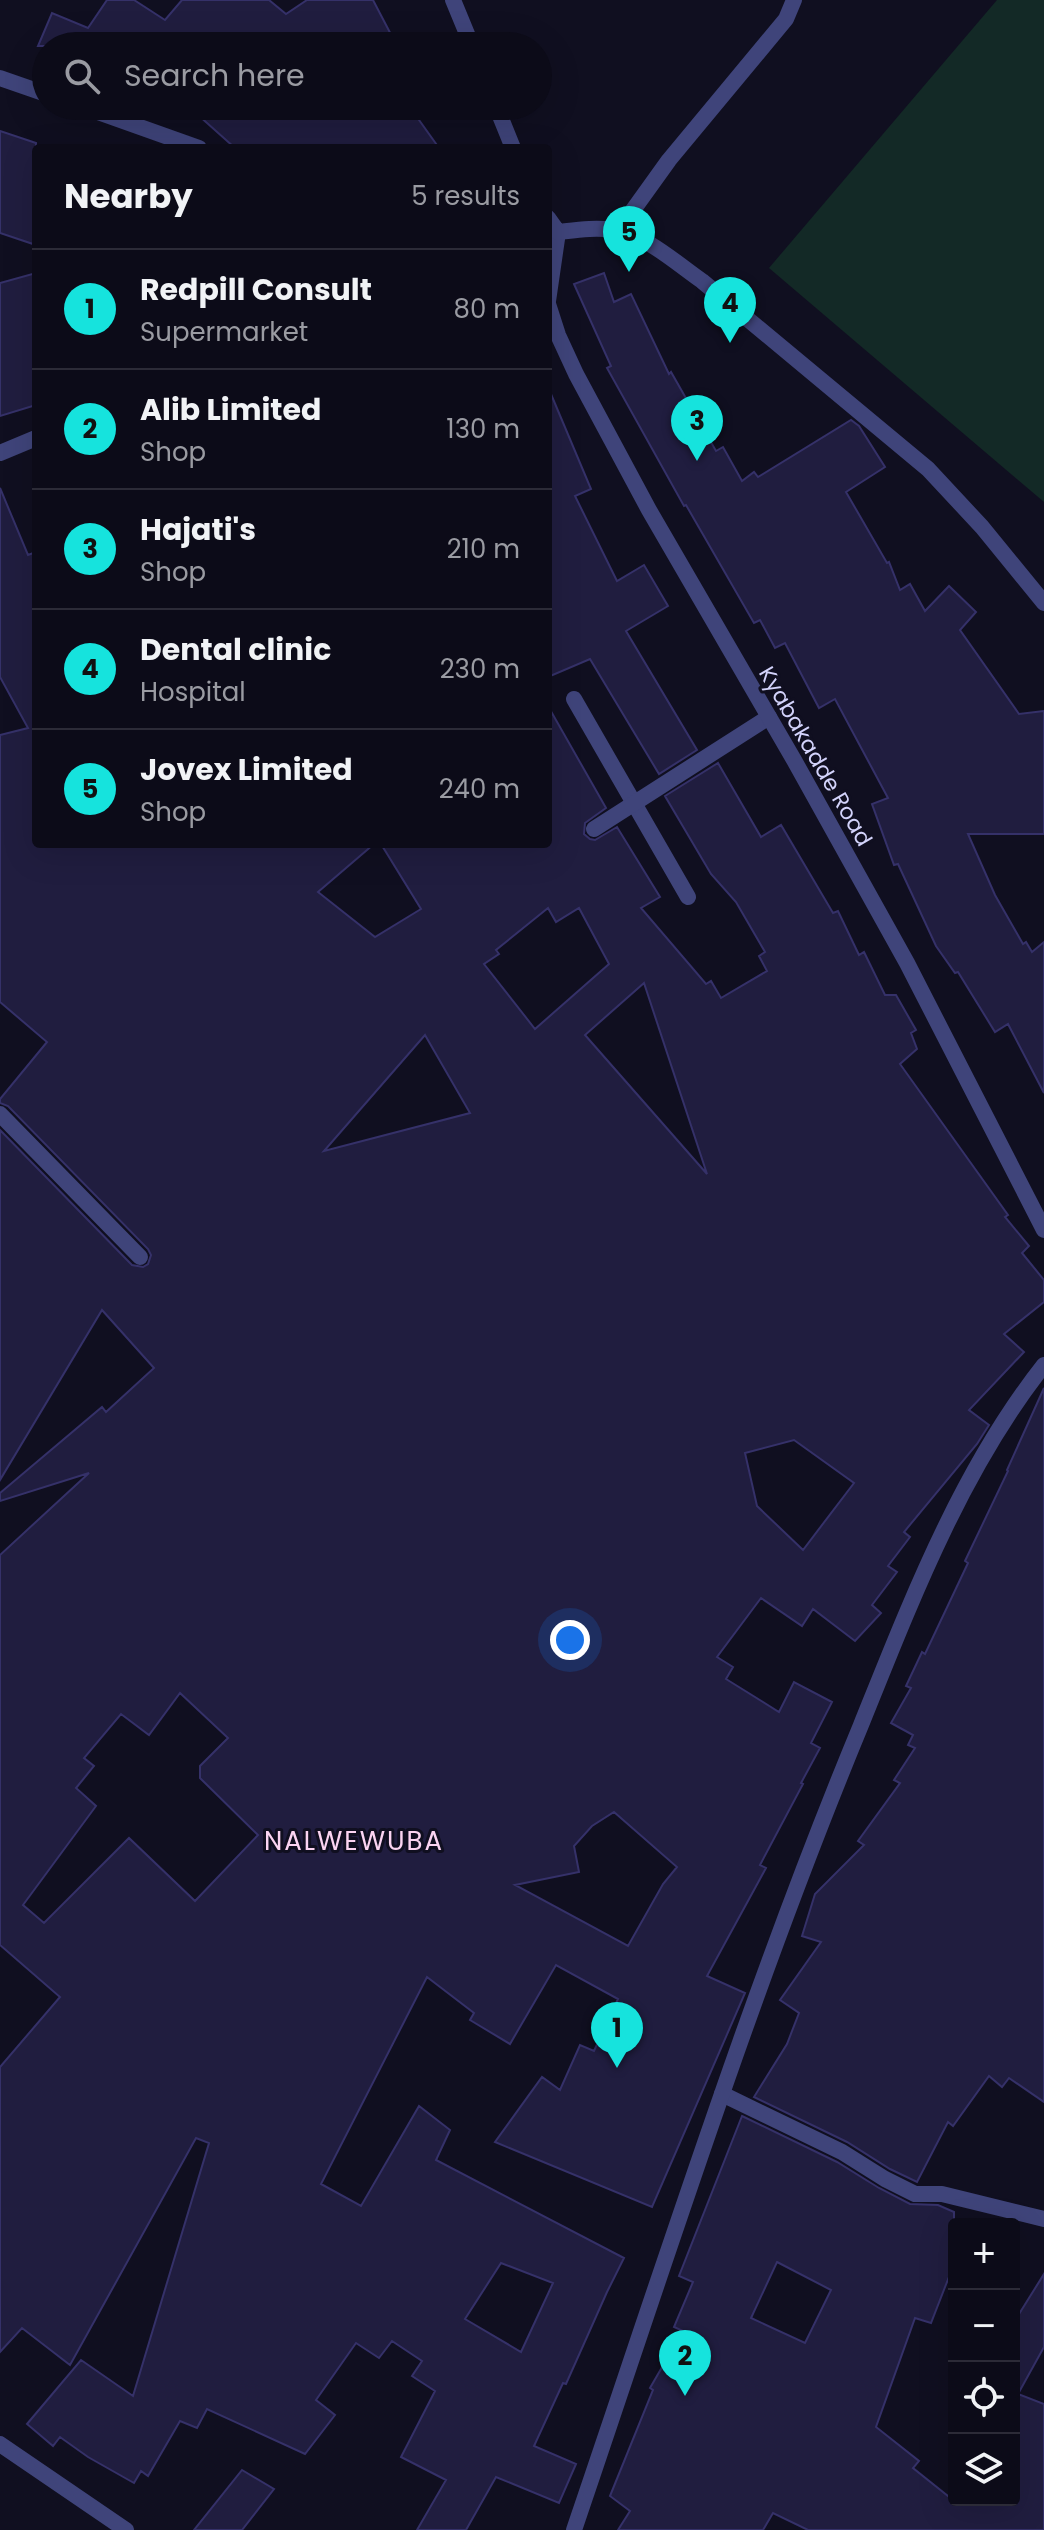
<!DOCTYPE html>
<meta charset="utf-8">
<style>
body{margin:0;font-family:Poppins,sans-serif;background:#1a1925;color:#f1f3f6}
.controls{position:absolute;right:24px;bottom:24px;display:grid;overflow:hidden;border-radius:8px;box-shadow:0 8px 32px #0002}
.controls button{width:72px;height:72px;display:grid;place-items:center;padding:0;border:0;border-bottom:2px solid #2c2b37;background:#0c0b18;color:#f1f3f6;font:40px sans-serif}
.you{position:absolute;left:570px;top:1640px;width:28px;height:28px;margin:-20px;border:6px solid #fff;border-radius:50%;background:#1a73e8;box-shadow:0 0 0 12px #1a73e833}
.badge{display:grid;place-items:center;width:52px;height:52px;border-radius:50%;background:#16e3dd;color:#111;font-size:26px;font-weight:700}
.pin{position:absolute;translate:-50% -66px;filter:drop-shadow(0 2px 4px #0008)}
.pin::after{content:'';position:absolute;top:42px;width:28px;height:24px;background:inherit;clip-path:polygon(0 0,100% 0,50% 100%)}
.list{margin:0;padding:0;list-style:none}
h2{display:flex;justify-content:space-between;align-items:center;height:104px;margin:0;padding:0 32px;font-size:34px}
h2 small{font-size:26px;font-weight:400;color:#9a9ba2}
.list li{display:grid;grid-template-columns:52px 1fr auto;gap:24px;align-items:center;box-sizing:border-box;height:120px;padding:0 32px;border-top:2px solid #2c2b37}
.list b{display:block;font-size:30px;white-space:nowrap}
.list p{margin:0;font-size:26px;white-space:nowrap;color:#9a9ba2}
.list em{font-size:26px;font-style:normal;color:#9a9ba2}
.icon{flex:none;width:44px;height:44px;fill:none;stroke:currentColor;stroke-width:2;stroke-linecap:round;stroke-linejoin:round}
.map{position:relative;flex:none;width:1044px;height:2530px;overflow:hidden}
.search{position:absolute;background:#0c0b18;box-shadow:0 8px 32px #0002;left:32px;top:32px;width:520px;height:88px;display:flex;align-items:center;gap:20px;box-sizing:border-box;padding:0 28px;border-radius:44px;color:#9a9ba2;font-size:30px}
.panel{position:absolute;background:#0c0b18;box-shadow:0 8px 32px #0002;left:32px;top:144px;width:520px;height:704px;border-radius:8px}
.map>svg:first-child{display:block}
.green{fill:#132926}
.building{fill:#201d3f;stroke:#353169;stroke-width:2;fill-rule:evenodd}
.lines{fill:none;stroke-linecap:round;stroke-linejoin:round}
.service{stroke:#3f447a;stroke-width:16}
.minor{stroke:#3f447a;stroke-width:16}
.tertiary{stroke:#3f447a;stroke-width:16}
.labels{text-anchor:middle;stroke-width:6;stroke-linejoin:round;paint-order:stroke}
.street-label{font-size:22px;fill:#d3d3fb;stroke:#100f20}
.quarter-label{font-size:26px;letter-spacing:2px;fill:#fbd4f2;stroke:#100f20}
</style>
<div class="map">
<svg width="1044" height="2530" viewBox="0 0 1044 2530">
<rect width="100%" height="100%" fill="#100f20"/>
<path class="green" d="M 997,0 L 1044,0 L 1044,502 L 769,268 Z"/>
<g class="building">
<path d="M 107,0 L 134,0 L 165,20 L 182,0 L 269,0 L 286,14 L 307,0 L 373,0 L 397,46 L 38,46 L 52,13 L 88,28 Z"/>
<path d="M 188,106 L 409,106 L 439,148 L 235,148 Z"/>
<path d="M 0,131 L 36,143 L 36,245 L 0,233 Z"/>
<path d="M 36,273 L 36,405 L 0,416 L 0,283 Z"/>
<path d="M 604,273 L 614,302 L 631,294 L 669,374 L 671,372 L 716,451 L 723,447 L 742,481 L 754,472 L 758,477 L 851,420 L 859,426 L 885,467 L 846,492 L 887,563 L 889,562 L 900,590 L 910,584 L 925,611 L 949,586 L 976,612 L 960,630 L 1019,714 L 1044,711 L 1044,834 L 968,834 L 995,895 L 1023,944 L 1026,942 L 1032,952 L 1044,942 L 1044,1093 L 1008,1024 L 995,1032 L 958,972 L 955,973 L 936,946 L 898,864 L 894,865 L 872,804 L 888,798 L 835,699 L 819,708 L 785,643 L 775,648 L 760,620 L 754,623 L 686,505 L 684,506 L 607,368 L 611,366 L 574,284 Z"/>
<path d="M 548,387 L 591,489 L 575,496 L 617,581 L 644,565 L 668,606 L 626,631 L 697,750 L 659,774 L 590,659 L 548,677 Z"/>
<path d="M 0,488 L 28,555 L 36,552 L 36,844 L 374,844 L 318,892 L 375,937 L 421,909 L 381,844 L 548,844 L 548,706 L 606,808 L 585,823 L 584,834 L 590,839 L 595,840 L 617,827 L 660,897 L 641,908 L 706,984 L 711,981 L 721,998 L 767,971 L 759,956 L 765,952 L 736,902 L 711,874 L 665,796 L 718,763 L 761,837 L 781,825 L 833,913 L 838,911 L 859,955 L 864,952 L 885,995 L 896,995 L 916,1030 L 911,1033 L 917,1049 L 900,1064 L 1008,1215 L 1005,1217 L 1029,1246 L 1022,1253 L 1044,1280 L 1044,1302 L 1004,1334 L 1024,1352 L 969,1410 L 989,1425 L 977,1444 L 904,1532 L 910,1537 L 888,1566 L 897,1572 L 872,1605 L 881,1613 L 855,1641 L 813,1609 L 802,1626 L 761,1598 L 717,1657 L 733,1667 L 726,1679 L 779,1712 L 794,1682 L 832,1702 L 811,1743 L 820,1748 L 801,1783 L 803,1784 L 760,1865 L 766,1868 L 707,1976 L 745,1993 L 652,2207 L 495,2142 L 542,2077 L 560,2090 L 580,2045 L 594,2051 L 618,1999 L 556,1965 L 510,2044 L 470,2020 L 474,2013 L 427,1977 L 321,2184 L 361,2206 L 419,2106 L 450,2130 L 436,2160 L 624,2258 L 607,2292 L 566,2384 L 563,2383 L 534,2446 L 576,2464 L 559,2503 L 496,2477 L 466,2530 L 417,2530 L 446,2480 L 401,2457 L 435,2391 L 412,2376 L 422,2361 L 392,2341 L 379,2358 L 356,2343 L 316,2400 L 335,2415 L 305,2454 L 207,2409 L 197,2428 L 180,2421 L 148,2476 L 141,2471 L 134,2483 L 88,2457 L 60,2437 L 53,2446 L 27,2424 L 81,2360 L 133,2396 L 209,2143 L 196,2138 L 70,2365 L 22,2328 L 0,2352 L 0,2067 L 60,1997 L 0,1945 L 0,1555 L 89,1473 L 0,1501 L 0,1493 L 102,1407 L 106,1412 L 154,1368 L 102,1310 L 0,1480 L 0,1130 L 132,1265 L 143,1267 L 148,1264 L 151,1255 L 148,1249 L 8,1106 L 0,1103 L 0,1099 L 47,1042 L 0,1002 L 0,735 L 28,728 L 0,677 ZM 548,908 L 556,922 L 579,908 L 609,964 L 535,1029 L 484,964 L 499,954 L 496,950 ZM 644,983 L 707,1174 L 585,1035 ZM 425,1035 L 470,1113 L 324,1151 ZM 794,1440 L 854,1483 L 803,1550 L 757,1506 L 745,1453 ZM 180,1693 L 228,1738 L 200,1766 L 200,1778 L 258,1835 L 195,1901 L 129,1838 L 44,1923 L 23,1905 L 96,1806 L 76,1788 L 94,1766 L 84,1758 L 121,1714 L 149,1735 ZM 614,1812 L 677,1867 L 663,1884 L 628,1946 L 515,1885 L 579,1872 L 574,1846 L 592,1826 ZM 501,2263 L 553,2283 L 521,2352 L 465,2319 Z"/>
<path d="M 1044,1388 L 1044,2102 L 1009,2078 L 1002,2087 L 989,2076 L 953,2126 L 948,2122 L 917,2182 L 890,2169 L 847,2142 L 754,2097 L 787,2044 L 799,2013 L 780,2000 L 821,1942 L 802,1936 L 815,1894 L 864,1845 L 858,1841 L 900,1783 L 894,1780 L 915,1748 L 908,1745 L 913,1735 L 891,1723 L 911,1688 L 906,1686 L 922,1652 L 925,1654 L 968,1563 L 965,1561 L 1008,1471 L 1007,1470 Z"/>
<path d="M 742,2116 L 837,2162 L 879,2188 L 910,2204 L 938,2205 L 954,2212 L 954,2264 L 931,2323 L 915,2318 L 876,2427 L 919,2461 L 913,2468 L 953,2500 L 1014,2500 L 1014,2322 L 1044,2274 L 1044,2347 L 1018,2394 L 1044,2404 L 1044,2530 L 808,2530 L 773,2513 L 763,2530 L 618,2530 L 630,2511 L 610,2496 L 653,2390 L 650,2388 L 683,2331 L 674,2327 L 693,2282 L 679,2276 ZM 777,2262 L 831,2290 L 805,2343 L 751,2318 Z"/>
<path d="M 242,2470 L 274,2489 L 242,2530 L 194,2530 Z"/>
</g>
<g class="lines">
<g class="service">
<path d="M 574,699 L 688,897"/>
<path d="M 594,829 L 769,717"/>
</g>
<g class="minor">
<path d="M 0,78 L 46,94"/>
<path d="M 81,106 L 199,148"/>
<path d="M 618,231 L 669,160 L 786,19 L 794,0"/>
<path d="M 548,235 L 558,232 L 548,301"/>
<path d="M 548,304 L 558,335 L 576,374 L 649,510 L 794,760 L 907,963 L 1044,1230"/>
<path d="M 0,453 L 36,438"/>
<path d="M 0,1114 L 140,1257"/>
<path d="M 722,2094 L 842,2152 L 885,2179 L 915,2194 L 942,2194 L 1044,2219"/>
<path d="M 0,2444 L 126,2530"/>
<path d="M 574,2530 C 666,2260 752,1988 861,1725 C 911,1601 961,1470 1044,1365"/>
</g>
<g class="tertiary">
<path d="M 453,0 L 472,46"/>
<path d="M 496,106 L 513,148"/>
<path d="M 548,218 L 558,232 C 576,230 595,227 614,230 C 646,235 676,263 702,281 L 928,469 L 982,527 L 1044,603"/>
</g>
</g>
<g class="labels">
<g class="street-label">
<text transform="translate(816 756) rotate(60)" y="8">Kyabakadde Road</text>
</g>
<g class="quarter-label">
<text x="354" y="1850">NALWEWUBA</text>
</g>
</g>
</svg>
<div class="controls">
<button>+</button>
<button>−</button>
<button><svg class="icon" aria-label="locate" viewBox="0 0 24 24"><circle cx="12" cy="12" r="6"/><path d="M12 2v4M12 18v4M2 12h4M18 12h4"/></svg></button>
<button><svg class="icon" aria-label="layers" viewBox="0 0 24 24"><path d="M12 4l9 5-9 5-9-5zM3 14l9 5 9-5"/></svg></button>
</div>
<div class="you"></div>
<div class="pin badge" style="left:617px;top:2068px">1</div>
<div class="pin badge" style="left:685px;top:2396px">2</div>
<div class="pin badge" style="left:697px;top:461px">3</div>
<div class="pin badge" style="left:730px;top:343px">4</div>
<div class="pin badge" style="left:629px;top:272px">5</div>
<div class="search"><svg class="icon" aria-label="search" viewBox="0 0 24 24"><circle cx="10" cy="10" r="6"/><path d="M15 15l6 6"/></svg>Search here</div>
<section class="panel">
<h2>Nearby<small>5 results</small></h2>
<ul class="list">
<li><span class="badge">1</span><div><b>Redpill Consult</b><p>Supermarket</p></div><em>80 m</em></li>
<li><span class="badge">2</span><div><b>Alib Limited</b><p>Shop</p></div><em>130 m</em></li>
<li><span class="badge">3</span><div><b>Hajati's</b><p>Shop</p></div><em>210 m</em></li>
<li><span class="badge">4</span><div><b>Dental clinic</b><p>Hospital</p></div><em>230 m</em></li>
<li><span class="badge">5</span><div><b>Jovex Limited</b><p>Shop</p></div><em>240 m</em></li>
</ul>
</section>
</div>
